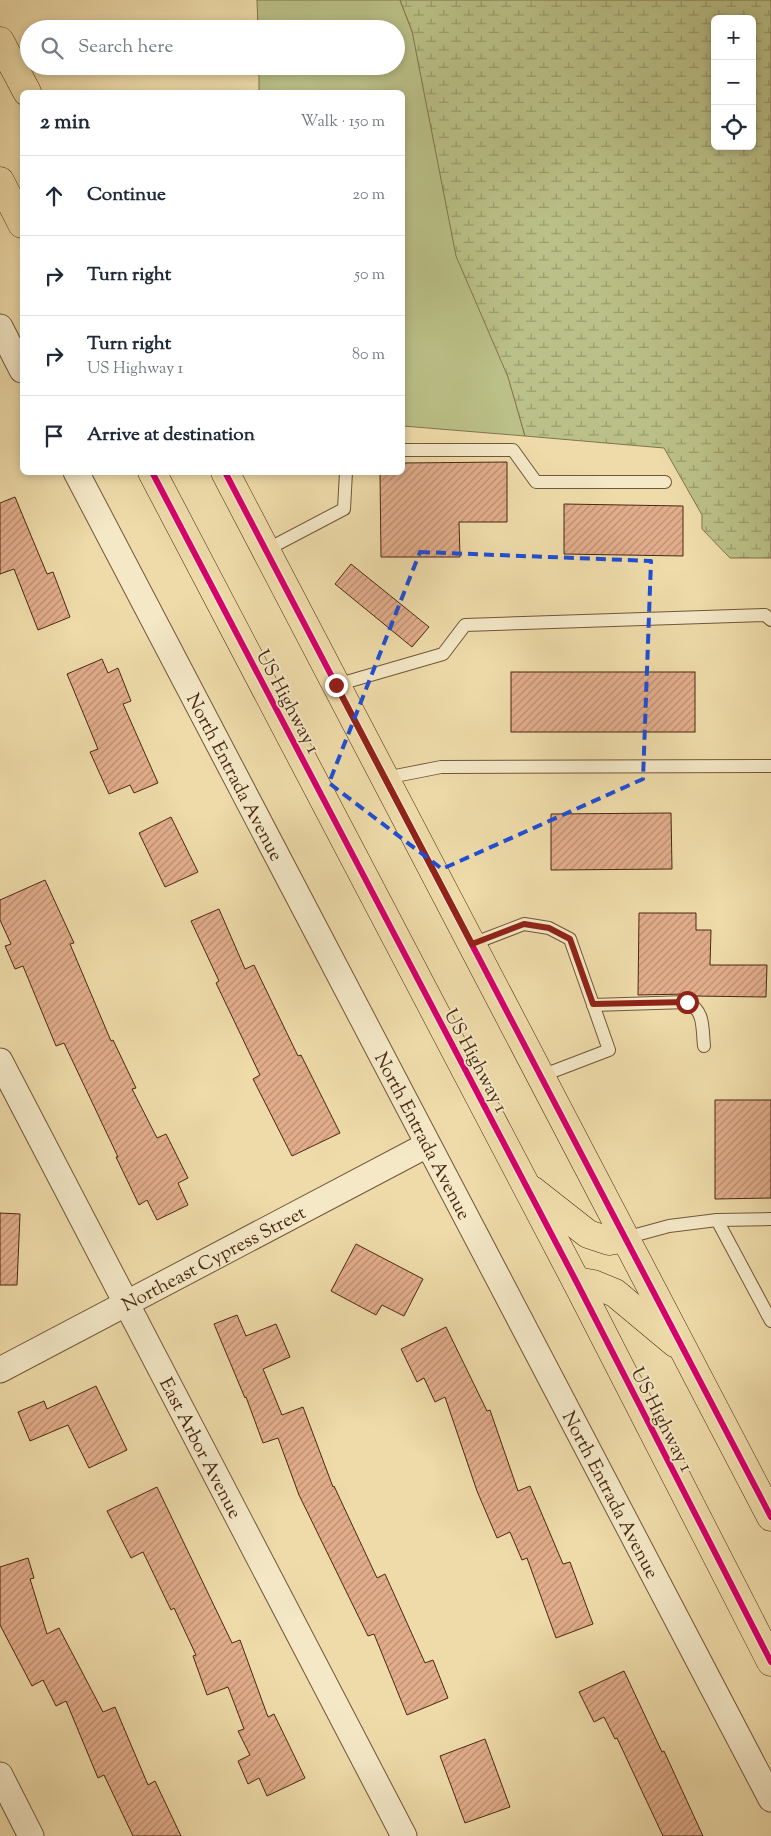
<!DOCTYPE html>
<meta charset="utf-8">
<style>
body{margin:0;font-family:"Sorts Mill Goudy",serif;background:#f2f2f3;color:#1f2937}
.controls{position:absolute;right:15px;top:15px;display:grid;overflow:hidden;border-radius:8px;box-shadow:0 2px 8px #0003}
.controls button{width:45px;height:45px;display:grid;place-items:center;padding:0;border:0;border-bottom:1px solid #e0e1e3;background:#fff;color:#1f2937;font:25px sans-serif}
.stop{position:absolute;width:15px;height:15px;margin:-11px;border:4px solid #8f2418;border-radius:50%;background:#fff}
.stop.end{background:#8f2418;border-color:#fff;box-shadow:0 1px 5px #0008}
.list{margin:0;padding:0;list-style:none}
h2{display:flex;justify-content:space-between;align-items:center;height:65px;margin:0;padding:0 20px;font-size:21px}
h2 small{font-size:16px;font-weight:400;color:#747a83}
.list li{display:grid;grid-template-columns:32px 1fr auto;gap:15px;align-items:center;box-sizing:border-box;height:80px;padding:0 20px;border-top:1px solid #e0e1e3}
.list b{display:block;font-size:19px;white-space:nowrap}
.list p{margin:0;font-size:16px;white-space:nowrap;color:#747a83}
.list em{font-size:16px;font-style:normal;color:#747a83}
.icon{flex:none;width:28px;height:28px;fill:none;stroke:currentColor;stroke-width:2;stroke-linecap:round;stroke-linejoin:round}
.map{position:relative;flex:none;width:771px;height:1836px;overflow:hidden}
.search{position:absolute;background:#fff;box-shadow:0 2px 8px #0003;left:20px;top:20px;width:385px;height:55px;display:flex;align-items:center;gap:12px;box-sizing:border-box;padding:0 18px;border-radius:28px;color:#747a83;font-size:19px}
.panel{position:absolute;background:#fff;box-shadow:0 2px 8px #0003;left:20px;top:90px;width:385px;height:385px;border-radius:8px}
.map>svg:first-child{display:block}
.grass{fill:#bac087;stroke:#82744c}
.wetland{fill:url(#wetland-marsh);stroke:#82744c;fill-rule:evenodd}
.building{fill:url(#building-hatch);stroke:#492912}
.lines{fill:none;stroke-linecap:round;stroke-linejoin:round}
.lane-casing{stroke:#725638;stroke-width:14}
.street-casing{stroke:#725638;stroke-width:27}
.primary-casing{stroke:#492912;stroke-width:29}
.lane{stroke:#f4e8c7;stroke-width:12}
.street{stroke:#f4e8c7;stroke-width:25}
.primary{stroke:#eedba9;stroke-width:28}
.cycleway-casing{stroke:#f4e8c7;stroke-width:9}
.cycleway{stroke:#d6006c;stroke-width:6}
.route{stroke:#8f2418;stroke-width:6}
.marked{fill:none;stroke:#1d4ed8;stroke-width:4;stroke-dasharray:10 6;stroke-linejoin:round}
.labels{text-anchor:middle;stroke-width:4;stroke-linejoin:round;paint-order:stroke}
.street-label{font-size:19px;fill:#492912;stroke:#f4e8c7}
</style>
<div class="map">
<svg width="771" height="1836" viewBox="0 0 771 1836">
<defs>
<pattern id="wetland-marsh" width="20" height="14" patternUnits="userSpaceOnUse" patternTransform="scale(1.25)"><rect width="20" height="14" fill="#bac087"/><path d="M1 5h8M5 5V1M11 12h8M15 12V8" fill="none" stroke="#999c6d"/></pattern>
<pattern id="building-hatch" width="6" height="6" patternUnits="userSpaceOnUse" patternTransform="scale(1.25)"><rect width="6" height="6" fill="#e2ad8b"/><path d="M-1 1l2-2M0 6l6-6M5 7l2-2" fill="none" stroke="#b98d70"/></pattern>
</defs>
<rect width="100%" height="100%" fill="#eedba9"/>
<filter id="stains"><feTurbulence type="fractalNoise" baseFrequency=".004" numOctaves="4"/><feColorMatrix values="0 0 0 0 .2 0 0 0 0 .09 0 0 0 0 .02 0 0 0 .5 -.17"/></filter>
<radialGradient id="worn" r=".72"><stop offset=".6" stop-color="#630" stop-opacity="0"/><stop offset="1" stop-color="#630" stop-opacity=".3"/></radialGradient>
<path class="grass" d="M 257,0 L 400,0 L 412,31 L 525,436 L 403,426 L 402,92 L 259,92 L 259,76 L 252,66 L 396,66 L 396,29 L 258,29 Z"/>
<path class="wetland" d="M 400,0 L 771,0 L 771,558 L 730,558 L 702,529 L 702,515 L 664,448 L 525,436 L 508,377 L 456,256 L 412,31 ZM 715,19 L 752,19 L 752,146 L 715,146 Z"/>
<g class="building">
<path d="M 507,462 L 507,522 L 459,522 L 460,557 L 381,557 L 380,472 L 402,472 L 402,463 Z"/>
<path d="M 15,497 L 47,574 L 53,572 L 70,617 L 38,630 L 14,569 L 0,574 L 0,503 Z"/>
<path d="M 564,504 L 683,506 L 683,556 L 564,554 Z"/>
<path d="M 351,564 L 429,627 L 412,647 L 335,584 Z"/>
<path d="M 102,659 L 108,673 L 118,668 L 131,701 L 123,704 L 158,783 L 134,793 L 130,785 L 109,794 L 90,752 L 98,749 L 67,674 Z"/>
<rect x="511" y="672" width="184" height="60"/>
<path d="M 671,813 L 672,869 L 551,870 L 551,814 Z"/>
<path d="M 171,817 L 198,872 L 165,887 L 139,833 Z"/>
<path d="M 45,880 L 74,943 L 70,944 L 111,1041 L 113,1040 L 136,1088 L 132,1089 L 157,1138 L 166,1134 L 188,1178 L 178,1183 L 188,1205 L 157,1220 L 147,1200 L 139,1205 L 116,1157 L 118,1157 L 64,1043 L 56,1046 L 23,966 L 15,969 L 5,946 L 11,944 L 0,920 L 0,900 Z"/>
<path d="M 219,909 L 245,969 L 254,965 L 298,1056 L 301,1055 L 340,1133 L 292,1156 L 253,1079 L 260,1075 L 216,983 L 219,981 L 191,921 Z"/>
<path d="M 639,913 L 696,913 L 696,930 L 711,930 L 710,965 L 767,965 L 766,997 L 693,996 L 687,994 L 638,995 Z"/>
<path d="M 715,1100 L 771,1100 L 771,1198 L 715,1199 Z"/>
<path d="M 0,1213 L 20,1214 L 17,1285 L 0,1285 Z"/>
<path d="M 356,1244 L 423,1279 L 404,1316 L 382,1305 L 376,1315 L 331,1291 Z"/>
<path d="M 237,1315 L 246,1336 L 276,1324 L 290,1357 L 263,1369 L 282,1415 L 303,1407 L 333,1487 L 334,1486 L 377,1578 L 385,1574 L 425,1663 L 433,1660 L 448,1698 L 407,1715 L 374,1634 L 368,1636 L 299,1495 L 278,1438 L 263,1443 L 246,1397 L 245,1398 L 214,1324 Z"/>
<path d="M 446,1327 L 487,1411 L 490,1410 L 518,1491 L 530,1486 L 563,1564 L 570,1562 L 593,1624 L 556,1638 L 527,1558 L 522,1560 L 510,1532 L 497,1538 L 477,1491 L 445,1397 L 435,1402 L 424,1378 L 417,1382 L 401,1349 Z"/>
<path d="M 96,1386 L 127,1450 L 89,1468 L 68,1425 L 30,1441 L 18,1412 L 44,1401 L 47,1409 Z"/>
<path d="M 157,1487 L 232,1643 L 240,1640 L 268,1717 L 274,1714 L 305,1778 L 267,1796 L 259,1778 L 248,1784 L 238,1761 L 250,1755 L 238,1731 L 244,1729 L 228,1687 L 207,1695 L 193,1656 L 196,1655 L 174,1608 L 171,1610 L 143,1552 L 131,1558 L 107,1511 Z"/>
<path d="M 28,1558 L 34,1578 L 30,1579 L 47,1634 L 59,1628 L 103,1712 L 115,1707 L 148,1785 L 155,1781 L 181,1836 L 133,1836 L 104,1775 L 98,1778 L 66,1701 L 56,1706 L 43,1680 L 32,1686 L 0,1625 L 0,1567 Z"/>
<path d="M 624,1671 L 662,1752 L 664,1751 L 703,1836 L 663,1836 L 617,1738 L 615,1739 L 604,1717 L 594,1722 L 579,1692 Z"/>
<path d="M 485,1739 L 510,1807 L 465,1823 L 440,1756 Z"/>
</g>
<g class="lines">
<defs>
<g id="lane">
<path d="M 402,450 L 513,450 L 536,482 L 665,482"/>
<path d="M 266,550 L 344,509 L 346,472"/>
<path d="M 336,685 L 443,654 L 465,625 L 765,615 L 771,620"/>
<path d="M 385,778 L 441,767 L 771,766"/>
<path d="M 472,944 L 524,924 L 549,928 L 570,939 L 609,1050 L 541,1076"/>
<path d="M 593,1005 L 687,1002 C 705,1011 702,1028 704,1046"/>
<path d="M 717,1220 L 771,1321"/>
<path d="M 625,1238 L 669,1226 L 717,1220 L 771,1219"/>
</g>
<g id="street">
<path d="M 0,327 L 22,370"/>
<path id="s1" d="M 76,472 L 771,1799"/>
<path id="s2" d="M 0,1061 L 404,1836"/>
<path id="s3" d="M 0,1370 L 427,1145"/>
<path d="M 0,1775 L 31,1836"/>
</g>
<g id="primary">
<path d="M 0,41 L 27,92"/>
<path d="M 0,181 L 22,224"/>
<path d="M 152,472 L 576,1281 L 771,1662"/>
<path d="M 225,472 L 771,1517"/>
<path d="M 532,1190 L 588,1234 L 609,1241 L 625,1238"/>
<path d="M 576,1281 L 593,1284 L 615,1293 L 675,1343"/>
</g>
</defs>
<use href="#lane" class="lane-casing"/>
<use href="#street" class="street-casing"/>
<use href="#primary" class="primary-casing"/>
<use href="#lane" class="lane"/>
<use href="#street" class="street"/>
<use href="#primary" class="primary"/>
<defs>
<g id="cycleway">
<path d="M 152,472 L 576,1281 L 771,1662"/>
<path d="M 225,472 L 771,1517"/>
</g>
</defs>
<use href="#cycleway" class="cycleway-casing"/>
<use href="#cycleway" class="cycleway"/>
</g>
<g class="lines">
<path class="route" d="M 336,685 L 472,944 L 524,924 L 549,928 L 570,939 L 593,1004 L 687,1002"/>
</g>
<path class="marked" d="M 420,552 L 651,561 L 643,779 L 442,869 L 329,783 Z"/>
<g class="labels">
<g class="street-label">
<text transform="translate(289 701) rotate(62)" y="7">US Highway 1</text>
<text dy="7" stroke="none"><textPath href="#s1" startOffset="344">North Entrada Avenue</textPath></text>
<text transform="translate(477 1060) rotate(62)" y="7">US Highway 1</text>
<text dy="7" stroke="none"><textPath href="#s1" startOffset="749">North Entrada Avenue</textPath></text>
<text dy="7" stroke="none"><textPath href="#s3" startOffset="241">Northeast Cypress Street</textPath></text>
<text transform="translate(663 1419) rotate(63)" y="7">US Highway 1</text>
<text dy="7" stroke="none"><textPath href="#s2" startOffset="436">East Arbor Avenue</textPath></text>
<text dy="7" stroke="none"><textPath href="#s1" startOffset="1154">North Entrada Avenue</textPath></text>
</g>
</g>
<rect width="100%" height="100%" filter="url(#stains)"/>
<rect width="100%" height="100%" fill="url(#worn)"/>
</svg>
<div class="controls">
<button>+</button>
<button>−</button>
<button><svg class="icon" aria-label="locate" viewBox="0 0 24 24"><circle cx="12" cy="12" r="6"/><path d="M12 2v4M12 18v4M2 12h4M18 12h4"/></svg></button>
</div>
<div class="stop" style="left:687px;top:1002px"></div>
<div class="stop end" style="left:336px;top:685px"></div>
<div class="search"><svg class="icon" aria-label="search" viewBox="0 0 24 24"><circle cx="10" cy="10" r="6"/><path d="M15 15l6 6"/></svg>Search here</div>
<section class="panel">
<h2>2 min<small>Walk · 150 m</small></h2>
<ul class="list">
<li><svg class="icon" aria-label="ahead" viewBox="0 0 24 24"><path d="M12 20V5M6 11l6-6 6 6"/></svg><div><b>Continue</b></div><em>20 m</em></li>
<li><svg class="icon" aria-label="right" viewBox="0 0 24 24"><path d="M7 20v-9h11M14 6l5 5-5 5"/></svg><div><b>Turn right</b></div><em>50 m</em></li>
<li><svg class="icon" aria-label="right" viewBox="0 0 24 24"><path d="M7 20v-9h11M14 6l5 5-5 5"/></svg><div><b>Turn right</b><p>US Highway 1</p></div><em>80 m</em></li>
<li><svg class="icon" aria-label="arrive" viewBox="0 0 24 24"><path d="M6 21V4h12l-3 4 3 4H6"/></svg><div><b>Arrive at destination</b></div></li>
</ul>
</section>
</div>
